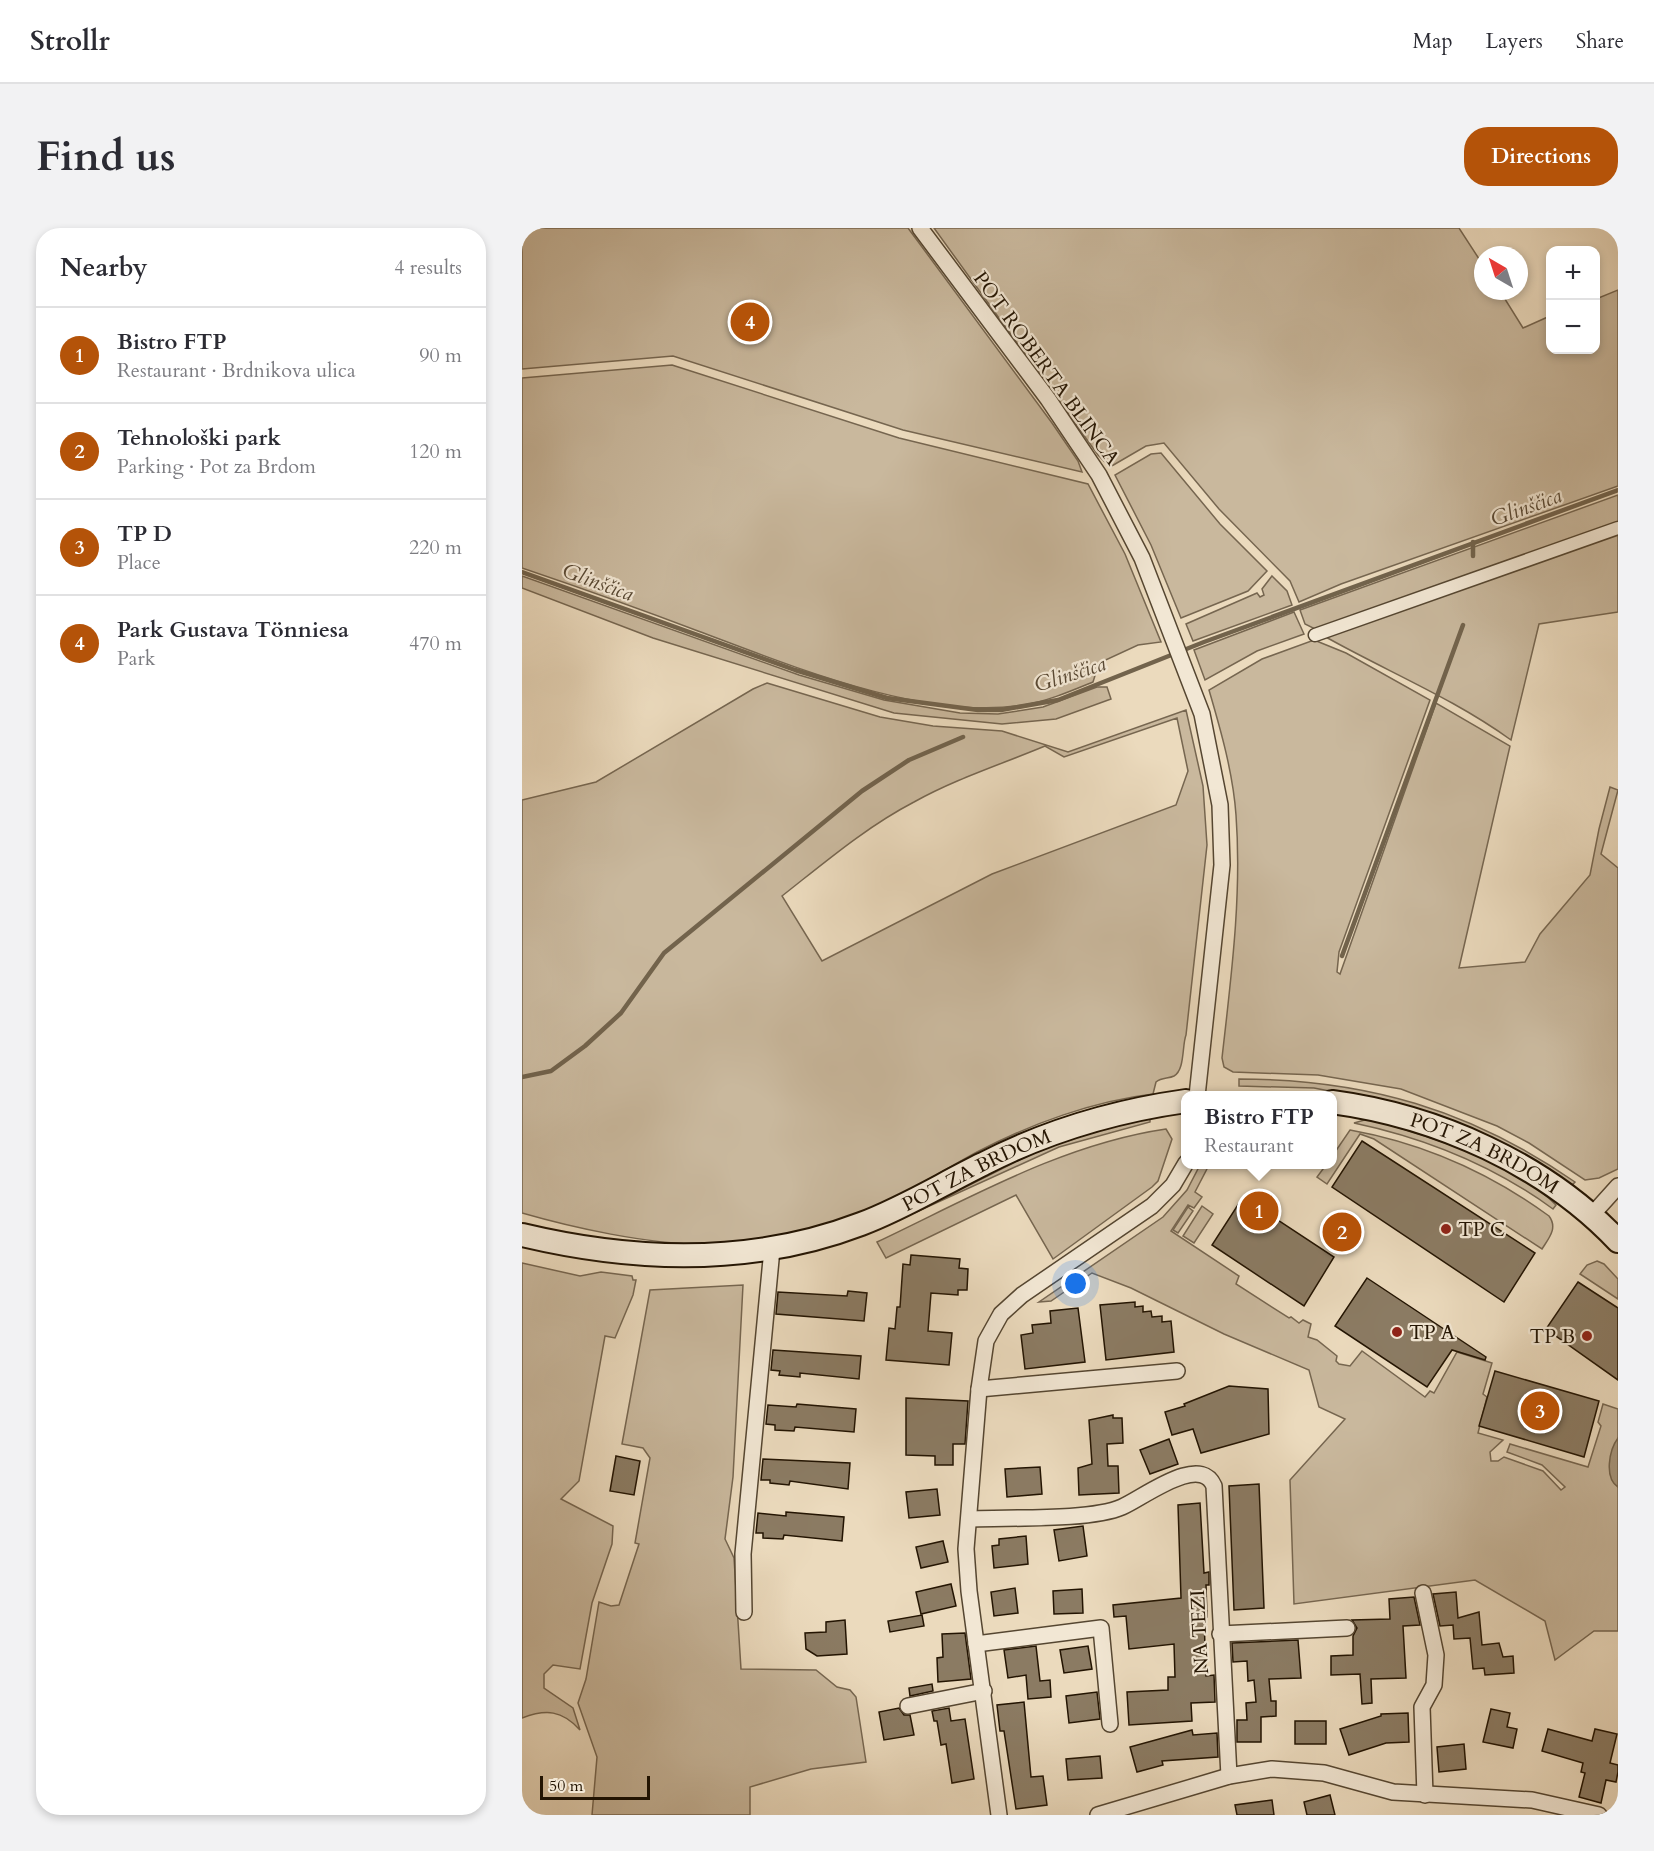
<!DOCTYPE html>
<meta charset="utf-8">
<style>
body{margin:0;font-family:Cardo,serif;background:#f2f2f3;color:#2b2b33}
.controls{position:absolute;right:18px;top:18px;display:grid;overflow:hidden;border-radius:12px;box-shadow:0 3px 9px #0003}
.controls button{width:54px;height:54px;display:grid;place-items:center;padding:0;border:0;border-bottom:2px solid #e1e1e2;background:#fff;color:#2b2b33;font:30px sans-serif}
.compass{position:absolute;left:952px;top:18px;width:54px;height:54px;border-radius:50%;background:#fff;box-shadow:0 3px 9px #0003;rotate:321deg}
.scale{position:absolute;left:18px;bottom:15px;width:110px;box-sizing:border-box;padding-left:6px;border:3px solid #231402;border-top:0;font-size:16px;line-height:21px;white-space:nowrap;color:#231402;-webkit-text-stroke:4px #f2e7d4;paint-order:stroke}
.you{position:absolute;left:554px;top:1056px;width:21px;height:21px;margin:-15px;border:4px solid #fff;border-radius:50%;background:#1a73e8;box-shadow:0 0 0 9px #1a73e833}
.badge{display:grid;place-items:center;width:39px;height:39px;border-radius:50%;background:#b45309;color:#fff;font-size:20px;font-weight:700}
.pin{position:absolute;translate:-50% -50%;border:3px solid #fff;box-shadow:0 2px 6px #0006}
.popup{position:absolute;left:659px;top:863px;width:156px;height:78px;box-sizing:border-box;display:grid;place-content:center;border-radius:12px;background:#fff;filter:drop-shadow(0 2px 4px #0005);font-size:20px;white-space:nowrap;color:#7c7c81}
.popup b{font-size:22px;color:#2b2b33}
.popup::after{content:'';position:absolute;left:50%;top:100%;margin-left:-12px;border:12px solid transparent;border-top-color:#fff}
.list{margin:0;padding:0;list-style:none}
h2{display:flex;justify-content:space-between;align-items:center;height:78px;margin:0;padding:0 24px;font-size:26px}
h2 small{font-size:20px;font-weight:400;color:#7c7c81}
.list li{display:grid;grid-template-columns:39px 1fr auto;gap:18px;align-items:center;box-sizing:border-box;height:96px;padding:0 24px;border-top:2px solid #e1e1e2}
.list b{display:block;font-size:22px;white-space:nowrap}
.list p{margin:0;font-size:20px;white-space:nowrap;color:#7c7c81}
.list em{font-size:20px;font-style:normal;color:#7c7c81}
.map{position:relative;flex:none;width:1096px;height:1587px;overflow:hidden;border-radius:24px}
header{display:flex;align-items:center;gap:36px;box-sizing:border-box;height:84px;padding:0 30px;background:#fff;border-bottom:2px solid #e1e1e2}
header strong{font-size:28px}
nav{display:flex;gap:33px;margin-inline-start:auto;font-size:21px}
.intro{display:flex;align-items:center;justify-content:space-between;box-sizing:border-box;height:144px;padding:0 36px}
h1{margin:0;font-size:42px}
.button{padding:15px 27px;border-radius:24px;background:#b45309;color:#fff;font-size:21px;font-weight:700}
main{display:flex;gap:36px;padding:0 36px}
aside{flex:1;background:#fff;border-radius:24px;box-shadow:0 3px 9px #0003}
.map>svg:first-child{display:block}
.green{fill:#c9b89d;stroke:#766650;stroke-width:1.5;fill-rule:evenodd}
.water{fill:#a7977d;stroke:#72634c;stroke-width:1.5}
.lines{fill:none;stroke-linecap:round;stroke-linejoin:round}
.stream{stroke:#72634c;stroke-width:4.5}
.building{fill:#8b7b63;stroke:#231402;stroke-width:1.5}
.pedestrian-casing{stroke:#554631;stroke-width:15}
.minor-casing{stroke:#554631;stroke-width:18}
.secondary-casing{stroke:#231402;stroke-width:26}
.pedestrian{stroke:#f2e7d4;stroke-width:12}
.minor{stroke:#f2e7d4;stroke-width:15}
.secondary{stroke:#f2e7d4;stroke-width:22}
.poi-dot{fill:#8f2418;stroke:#f2e7d4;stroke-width:2}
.labels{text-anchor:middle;stroke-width:4.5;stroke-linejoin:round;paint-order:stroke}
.street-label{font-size:20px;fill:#231402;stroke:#f2e7d4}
.poi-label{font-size:20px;fill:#231402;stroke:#f2e7d4;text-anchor:start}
.water-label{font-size:21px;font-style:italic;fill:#584833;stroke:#f2e7d4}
</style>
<header>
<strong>Strollr</strong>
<nav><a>Map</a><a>Layers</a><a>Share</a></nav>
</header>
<div class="intro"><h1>Find us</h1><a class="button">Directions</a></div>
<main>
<aside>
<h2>Nearby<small>4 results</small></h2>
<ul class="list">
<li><span class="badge">1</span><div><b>Bistro FTP</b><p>Restaurant · Brdnikova ulica</p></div><em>90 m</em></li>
<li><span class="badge">2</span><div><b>Tehnološki park</b><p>Parking · Pot za Brdom</p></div><em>120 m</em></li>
<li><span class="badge">3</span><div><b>TP D</b><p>Place</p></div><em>220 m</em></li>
<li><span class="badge">4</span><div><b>Park Gustava Tönniesa</b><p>Park</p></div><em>470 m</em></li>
</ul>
</aside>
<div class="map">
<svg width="1096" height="1587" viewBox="0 0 1096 1587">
<rect width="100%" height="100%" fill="#ebdabd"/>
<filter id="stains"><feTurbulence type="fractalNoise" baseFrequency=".00333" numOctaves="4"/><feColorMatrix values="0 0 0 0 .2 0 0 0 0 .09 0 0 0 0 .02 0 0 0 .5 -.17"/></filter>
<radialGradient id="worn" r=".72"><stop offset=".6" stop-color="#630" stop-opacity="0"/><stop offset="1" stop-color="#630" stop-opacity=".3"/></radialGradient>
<g class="green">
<path d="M 0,0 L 386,0 L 530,195 L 556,233 L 560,244 L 381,202 L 151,128 L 0,141 Z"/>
<path d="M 412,0 L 937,0 L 961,37 L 961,63 L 978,63 L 1001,100 L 1028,88 L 1028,122 L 1074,122 L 1074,71 L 1096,62 L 1096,258 L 819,356 L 777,374 L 768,353 L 697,281 L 642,215 L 624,218 L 588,239 L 576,227 Z"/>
<path d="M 150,137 L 377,210 L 566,256 L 603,326 L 639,414 L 616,417 L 577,435 L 571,454 C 549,463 526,473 502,477 C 401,493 270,438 176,403 C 118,381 59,360 0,340 L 0,150 Z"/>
<path d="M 639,225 L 698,296 L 745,343 L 726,363 L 659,390 L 629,317 L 593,247 L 629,226 Z"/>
<path d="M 1096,267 L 1096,295 L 793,401 L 783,396 L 778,382 Z"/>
<path d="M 1096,305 L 1096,384 L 1017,396 L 989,512 C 931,470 864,443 802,408 Z"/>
<path d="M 0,348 L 277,447 L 362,472 L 438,485 L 476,486 L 521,479 L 575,459 L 585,459 L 589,471 L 534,491 L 480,496 L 372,485 L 131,410 L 0,360 Z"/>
<path d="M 750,348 L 765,363 L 770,377 L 671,413 L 664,396 L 735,365 L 738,369 L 742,367 L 740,361 Z"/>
<path d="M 772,384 L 782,406 L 735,423 L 683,452 L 672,422 Z"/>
<path d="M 792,412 L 824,425 L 908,472 L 817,724 L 815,744 L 818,746 L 914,475 L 988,518 L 937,740 L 1003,734 L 1018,706 L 1068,647 L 1077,601 L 1088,559 L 1096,562 L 1079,626 L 1096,640 L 1096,941 L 1077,950 L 1063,952 L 1007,915 L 975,898 L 879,861 L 796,847 L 711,844 L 702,839 L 700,830 C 709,750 720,668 714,587 C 711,545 699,503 687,462 L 740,431 Z"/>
<path d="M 245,455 L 358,489 L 411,498 L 480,503 L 546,524 L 664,482 L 681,558 L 685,617 L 664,807 C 660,817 663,842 652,848 C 646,851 640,849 634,854 L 631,866 C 572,873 508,896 455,924 C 426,940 398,957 368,972 C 311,1000 242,1016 179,1016 C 125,1016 52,1000 0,985 L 0,572 L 74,554 L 231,461 ZM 655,490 L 666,543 L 654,577 L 470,646 L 300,733 L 260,668 C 302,635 344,599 392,574 C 433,551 480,536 523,518 L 542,529 Z"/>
<path d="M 717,851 C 844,851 949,882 1053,954 L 1049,958 L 899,883 L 879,877 L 792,860 L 717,858 Z"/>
<path d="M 628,890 L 628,894 L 537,919 L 392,985 L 511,925 L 565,905 Z"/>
<path d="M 846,891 C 905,907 990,933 1034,977 L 1031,981 C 972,938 903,910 832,895 Z"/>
<path d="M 644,901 L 650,911 L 636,953 L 630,959 L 531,1031 L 494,967 L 364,1030 L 355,1014 C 448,970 541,916 644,901 Z"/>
<path d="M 828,902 C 900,915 968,945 1027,988 C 1036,1000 1027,1010 1020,1021 L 852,911 L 838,906 L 805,956 L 795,949 L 804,937 L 810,936 L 811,927 Z"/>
<path d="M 678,937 L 687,937 L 673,964 L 680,969 L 672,980 L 666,977 L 649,1003 L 717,1048 L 714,1056 L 767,1090 L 769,1089 L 777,1095 L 781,1092 L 789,1096 L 786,1109 L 795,1112 L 815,1128 L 814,1133 L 817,1136 L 828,1138 L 840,1123 L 903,1169 L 908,1163 L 912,1165 L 935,1124 L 970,1135 L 961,1166 L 965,1169 L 956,1205 L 981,1212 L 968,1224 L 969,1233 L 976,1233 L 982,1229 L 1021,1243 L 1039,1262 L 1043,1259 L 1020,1237 L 985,1224 L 988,1216 L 1066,1239 L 1079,1198 L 1076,1194 L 1081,1176 L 1096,1181 L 1096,1403 L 1072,1403 L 1033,1432 L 1023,1393 L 953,1352 L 772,1376 L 768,1252 L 823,1191 L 797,1179 L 787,1142 L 702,1106 L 609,1060 L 570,1045 L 529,1073 L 517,1074 L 641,989 L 665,962 Z"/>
<path d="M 680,978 L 691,986 L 672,1015 L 661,1008 Z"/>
<path d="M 666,979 L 671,983 L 656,1005 L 651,1002 Z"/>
<path d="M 1075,1033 L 1082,1036 L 1096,1051 L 1096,1071 L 1058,1046 L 1065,1037 Z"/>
<path d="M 0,1035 L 58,1048 L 79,1044 L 110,1048 L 111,1052 L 114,1052 L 111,1067 L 93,1110 L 83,1108 L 57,1253 L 39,1271 L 91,1298 L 90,1316 L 70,1375 L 58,1441 L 31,1437 L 22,1446 L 22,1460 L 51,1480 L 58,1502 C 40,1482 24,1481 0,1490 Z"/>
<path d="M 221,1057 L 211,1249 L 203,1311 L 212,1330 L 219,1441 L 294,1442 L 315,1459 L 328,1462 L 334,1469 L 344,1534 L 289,1541 L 228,1559 L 228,1587 L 70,1587 L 75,1529 L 56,1475 L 64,1451 L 77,1374 L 89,1378 L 97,1377 L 117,1316 L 113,1315 L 128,1230 L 121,1220 L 100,1216 L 128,1062 Z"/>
</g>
<path class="water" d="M 1096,1210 L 1096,1259 C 1082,1250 1087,1222 1096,1210 Z"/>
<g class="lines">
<g class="stream">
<path d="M 951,328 L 951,314"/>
<path d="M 0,344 L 273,442 L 365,470 L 456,482 L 479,482 L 536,472 L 682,414 L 1096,262"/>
<path d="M 820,728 L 941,397"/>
<path d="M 0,849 L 29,843 L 63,818 L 99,785 L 142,725 L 340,563 L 387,532 L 441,509"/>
</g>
</g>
<g class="building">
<path d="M 840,913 L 1013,1025 L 982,1074 L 810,959 Z"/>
<path d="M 721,969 L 812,1029 L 782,1078 L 690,1017 Z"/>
<path d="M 389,1027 L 438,1031 L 437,1040 L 446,1041 L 445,1062 L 436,1062 L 436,1067 L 409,1065 L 406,1103 L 430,1105 L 427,1137 L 364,1132 L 367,1100 L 373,1101 L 375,1079 L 378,1079 L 381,1036 L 388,1037 Z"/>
<path d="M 845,1050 L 964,1129 L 963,1132 L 930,1122 L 905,1159 L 813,1098 Z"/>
<path d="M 1056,1054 L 1096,1080 L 1096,1152 L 1024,1101 Z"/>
<path d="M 326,1063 L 345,1065 L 342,1093 L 254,1086 L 256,1064 L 325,1068 Z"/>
<path d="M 613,1074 L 613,1079 L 621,1078 L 621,1084 L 629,1083 L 630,1089 L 640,1088 L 640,1094 L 649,1093 L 652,1124 L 584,1132 L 578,1077 Z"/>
<path d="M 556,1080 L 563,1134 L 503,1141 L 499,1107 L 511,1105 L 510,1097 L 529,1095 L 528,1083 Z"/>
<path d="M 251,1122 L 339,1128 L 337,1151 L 278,1145 L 278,1149 L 257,1147 L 258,1143 L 249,1142 Z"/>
<path d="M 973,1143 L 1077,1173 L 1062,1229 L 957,1198 Z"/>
<path d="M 707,1158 L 746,1161 L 747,1206 L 679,1225 L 671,1201 L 650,1207 L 643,1184 L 663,1178 L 662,1176 Z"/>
<path d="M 384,1170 L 446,1173 L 443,1216 L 431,1216 L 431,1237 L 413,1237 L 413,1228 L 384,1227 Z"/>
<path d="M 275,1176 L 334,1181 L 332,1204 L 273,1199 L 272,1203 L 253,1202 L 253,1197 L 244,1196 L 246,1177 L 274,1179 Z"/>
<path d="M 591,1187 L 591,1190 L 600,1190 L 601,1215 L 585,1216 L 586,1238 L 596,1238 L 597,1265 L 557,1267 L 556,1240 L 570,1236 L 567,1192 Z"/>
<path d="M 647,1211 L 656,1236 L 628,1246 L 618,1222 Z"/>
<path d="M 94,1228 L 118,1233 L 112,1267 L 88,1263 Z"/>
<path d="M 241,1231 L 328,1235 L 326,1261 L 268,1253 L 267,1257 L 248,1255 L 248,1252 L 239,1252 Z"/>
<path d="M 518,1239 L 520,1266 L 485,1269 L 483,1241 Z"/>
<path d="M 737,1256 L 742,1380 L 712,1382 L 707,1258 Z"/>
<path d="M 415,1261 L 418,1287 L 387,1290 L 384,1264 Z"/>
<path d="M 678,1275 L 682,1345 L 687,1344 L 687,1357 L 684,1357 L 685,1389 L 682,1389 L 684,1448 L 692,1447 L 693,1474 L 669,1475 L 670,1493 L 607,1497 L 605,1464 L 646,1462 L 646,1449 L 653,1449 L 652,1416 L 607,1421 L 604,1388 L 592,1389 L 591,1377 L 659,1370 L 656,1277 Z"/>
<path d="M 264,1284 L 322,1289 L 320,1313 L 262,1307 L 261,1311 L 241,1310 L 241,1305 L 234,1305 L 236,1285 L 264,1288 Z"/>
<path d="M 561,1298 L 565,1328 L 537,1333 L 532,1302 Z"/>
<path d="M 504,1308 L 506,1336 L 472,1340 L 470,1318 L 477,1317 L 477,1311 Z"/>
<path d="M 421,1313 L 426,1334 L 399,1340 L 394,1319 Z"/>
<path d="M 429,1356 L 434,1378 L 399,1386 L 394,1364 Z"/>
<path d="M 493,1360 L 496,1385 L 472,1388 L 469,1364 Z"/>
<path d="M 560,1361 L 561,1385 L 532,1386 L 531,1363 Z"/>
<path d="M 934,1364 L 936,1390 L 957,1384 L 960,1417 L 977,1415 L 981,1429 L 991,1428 L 992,1445 L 963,1447 L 962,1440 L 951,1441 L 948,1410 L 932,1411 L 931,1397 L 918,1398 L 911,1366 Z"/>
<path d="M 892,1369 L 898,1397 L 881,1398 L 884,1450 L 849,1451 L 850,1475 L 840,1476 L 838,1446 L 809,1447 L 809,1428 L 831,1427 L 831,1408 L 835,1400 L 830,1392 L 868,1391 L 867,1371 Z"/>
<path d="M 400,1387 L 402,1398 L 368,1404 L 366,1393 Z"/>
<path d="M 323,1392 L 325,1426 L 295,1428 L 284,1421 L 283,1405 L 304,1404 L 304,1394 Z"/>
<path d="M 443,1405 L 449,1451 L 416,1454 L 415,1430 L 421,1429 L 420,1406 Z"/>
<path d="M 776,1412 L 779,1450 L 747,1451 L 749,1473 L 754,1473 L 754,1488 L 739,1489 L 739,1514 L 715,1514 L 715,1492 L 725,1492 L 724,1475 L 734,1474 L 732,1452 L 726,1453 L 725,1433 L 711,1434 L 710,1415 Z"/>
<path d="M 514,1418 L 518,1453 L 528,1452 L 529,1469 L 506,1471 L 504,1447 L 486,1450 L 482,1422 Z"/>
<path d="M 566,1418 L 570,1441 L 542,1445 L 538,1422 Z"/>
<path d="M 410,1456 L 411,1463 L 388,1468 L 387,1460 Z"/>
<path d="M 575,1464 L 578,1491 L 547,1495 L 544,1468 Z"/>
<path d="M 502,1474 L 509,1549 L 521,1548 L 525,1577 L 494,1581 L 482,1503 L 478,1503 L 475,1477 Z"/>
<path d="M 377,1480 L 382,1487 L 388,1487 L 392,1507 L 362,1512 L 357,1484 Z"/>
<path d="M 427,1480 L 429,1493 L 443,1491 L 452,1551 L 430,1555 L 424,1516 L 419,1517 L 415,1493 L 412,1493 L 410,1483 Z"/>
<path d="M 969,1481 L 988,1485 L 985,1499 L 995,1501 L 991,1520 L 961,1514 Z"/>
<path d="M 886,1485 L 887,1514 L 864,1515 L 827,1527 L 818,1501 L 859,1488 L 859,1486 Z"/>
<rect x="773" y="1493" width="31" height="23"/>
<path d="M 1026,1501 L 1070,1513 L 1073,1501 L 1095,1506 L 1088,1535 L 1096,1537 L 1096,1544 L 1094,1554 L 1084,1552 L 1079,1575 L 1057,1569 L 1063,1545 L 1059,1544 L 1061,1535 L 1020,1523 Z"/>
<path d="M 670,1502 L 671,1507 L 695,1505 L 696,1529 L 640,1533 L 641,1537 L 615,1544 L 608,1519 Z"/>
<path d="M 942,1516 L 944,1541 L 917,1544 L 915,1519 Z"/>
<path d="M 578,1528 L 580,1550 L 546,1552 L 544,1531 Z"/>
<path d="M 808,1567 L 813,1587 L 785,1587 L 782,1574 Z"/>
<path d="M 750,1572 L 752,1587 L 715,1587 L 713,1577 Z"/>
</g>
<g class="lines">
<defs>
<path id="pedestrian" d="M 793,407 L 1096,300"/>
<g id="minor">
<path d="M 398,0 L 526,171 L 577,247 L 620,330 L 680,486 L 698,577 L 700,637 L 675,868"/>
<path d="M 1069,988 L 1096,958"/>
<path d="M 457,1161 L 655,1143"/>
<path d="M 447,1291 C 485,1289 568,1293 600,1279 C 621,1270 678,1225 692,1258 L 707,1548"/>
<path d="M 901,1365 L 914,1427 L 912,1457 L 900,1479 L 903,1567"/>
<path d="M 222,1384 L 221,1326 L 250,1021"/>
<path d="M 698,1406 L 825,1400"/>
<path d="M 454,1416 L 579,1400 L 588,1496"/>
<path d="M 386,1478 L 462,1463"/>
<path d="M 477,1587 L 447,1363 L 444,1321 L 457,1161 L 464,1113 L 479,1086 L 500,1067 L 630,978 L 651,957 L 664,935"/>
<path d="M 576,1587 L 707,1548 L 750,1541 L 802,1545 L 871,1564 L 1010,1572 L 1077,1587"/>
</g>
<g id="secondary">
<path id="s1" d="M 810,874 C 915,888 1023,936 1096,1013"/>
<path id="s2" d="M 0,1007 C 113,1034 229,1038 339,996 C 382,980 420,956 461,936 C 525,903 593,883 664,873"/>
</g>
</defs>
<use href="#pedestrian" class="pedestrian-casing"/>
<use href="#minor" class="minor-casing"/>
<use href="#secondary" class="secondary-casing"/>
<use href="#pedestrian" class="pedestrian"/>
<use href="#minor" class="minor"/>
<use href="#secondary" class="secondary"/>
</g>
<g class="poi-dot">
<circle cx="924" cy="1001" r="6"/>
<circle cx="875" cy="1104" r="6"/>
<circle cx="1065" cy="1108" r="6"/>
</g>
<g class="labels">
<g class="street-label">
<text transform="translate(525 140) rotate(54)" y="7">POT ROBERTA BLINCA</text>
<text dy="7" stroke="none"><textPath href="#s1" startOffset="162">POT ZA BRDOM</textPath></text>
<text dy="7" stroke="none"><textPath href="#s2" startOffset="472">POT ZA BRDOM</textPath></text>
<text transform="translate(677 1404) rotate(-93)" y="7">NA TEZI</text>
</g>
<g class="poi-label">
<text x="936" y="1008">TP C</text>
<text x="887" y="1111">TP A</text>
<text x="1053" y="1115" text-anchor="end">TP B</text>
</g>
<g class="water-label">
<text transform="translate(1004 279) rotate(-20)" y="7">Glinščica</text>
<text transform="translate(76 354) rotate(20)" y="7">Glinščica</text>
<text transform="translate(548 446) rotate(-18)" y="7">Glinščica</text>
</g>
</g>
<rect width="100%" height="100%" filter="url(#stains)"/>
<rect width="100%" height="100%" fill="url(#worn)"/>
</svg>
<div class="controls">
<button>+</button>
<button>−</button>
</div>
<svg class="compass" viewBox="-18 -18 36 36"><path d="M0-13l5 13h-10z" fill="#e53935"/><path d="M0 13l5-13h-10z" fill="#7c7c81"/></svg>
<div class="scale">50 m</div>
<div class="you"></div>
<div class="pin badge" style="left:737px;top:983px">1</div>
<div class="popup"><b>Bistro FTP</b>Restaurant</div>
<div class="pin badge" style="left:820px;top:1004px">2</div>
<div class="pin badge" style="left:1018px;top:1183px">3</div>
<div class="pin badge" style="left:228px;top:94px">4</div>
</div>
</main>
